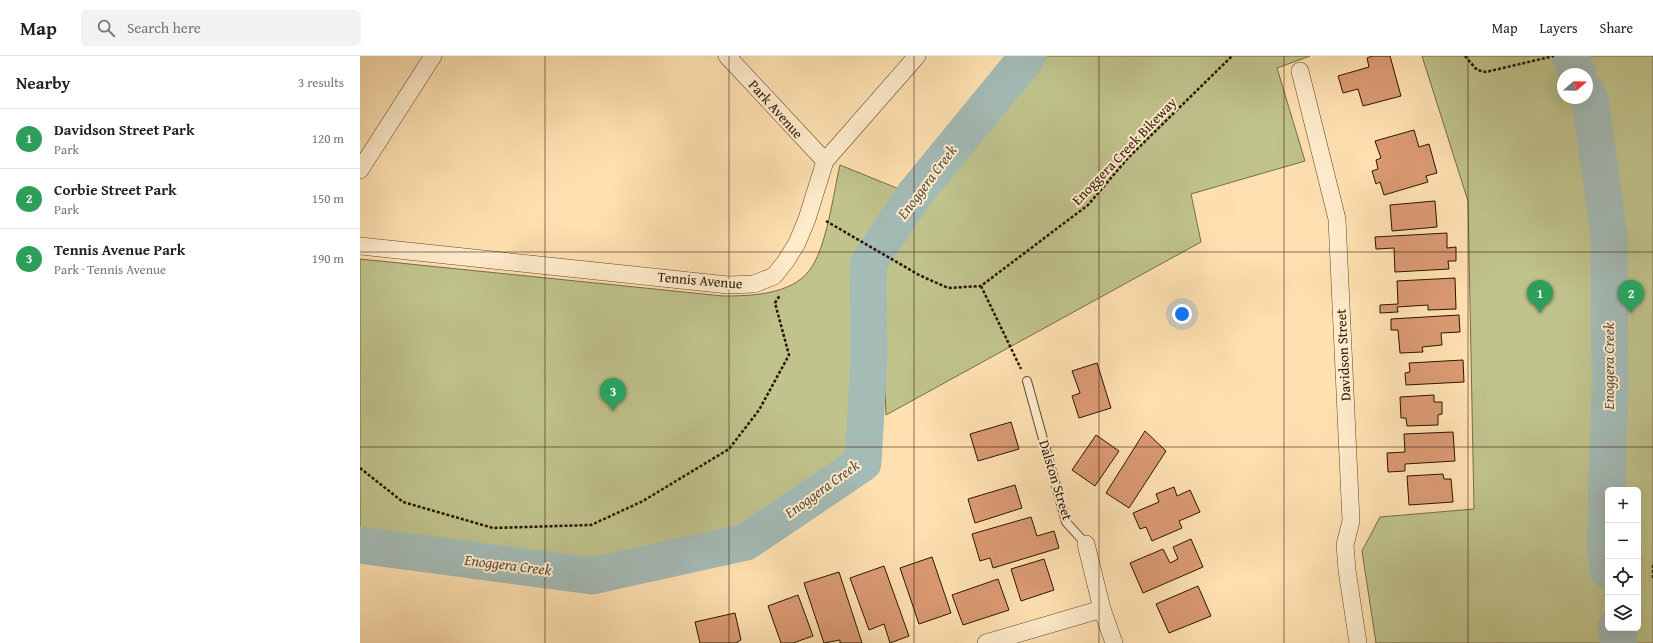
<!DOCTYPE html>
<meta charset="utf-8">
<style>
body{margin:0;font-family:"Gentium Book Plus",serif;background:#f2f2f2;color:#222}
.controls{position:absolute;right:12px;bottom:12px;display:grid;overflow:hidden;border-radius:6px;box-shadow:0 4px 16px #0002}
.controls button{width:36px;height:36px;display:grid;place-items:center;padding:0;border:0;border-bottom:1px solid #e0e0e0;background:#fff;color:#222;font:20px sans-serif}
.compass{position:absolute;left:1197px;top:12px;width:36px;height:36px;border-radius:50%;background:#fff;box-shadow:0 4px 16px #0002;rotate:70deg}
.you{position:absolute;left:822px;top:258px;width:14px;height:14px;margin:-10px;border:3px solid #fff;border-radius:50%;background:#1a73e8;box-shadow:0 0 0 6px #1a73e833}
.badge{display:grid;place-items:center;width:26px;height:26px;border-radius:50%;background:#8f2418;color:#fff;font-size:13px;font-weight:700}
.pin{position:absolute;translate:-50% -33px;filter:drop-shadow(0 1px 2px #0008)}
.pin::after{content:'';position:absolute;top:21px;width:14px;height:12px;background:inherit;clip-path:polygon(0 0,100% 0,50% 100%)}
.list{margin:0;padding:0;list-style:none}
h2{display:flex;justify-content:space-between;align-items:center;height:52px;margin:0;padding:0 16px;font-size:17px}
h2 small{font-size:13px;font-weight:400;color:#767676}
.list li{display:grid;grid-template-columns:26px 1fr auto;gap:12px;align-items:center;box-sizing:border-box;height:60px;padding:0 16px;border-top:1px solid #e0e0e0}
.list b{display:block;font-size:15px;white-space:nowrap}
.list p{margin:0;font-size:13px;white-space:nowrap;color:#767676}
.list em{font-size:13px;font-style:normal;color:#767676}
.icon{flex:none;width:22px;height:22px;fill:none;stroke:currentColor;stroke-width:2;stroke-linecap:round;stroke-linejoin:round}
.map{position:relative;flex:none;width:1293px;height:587px;overflow:hidden}
header{display:flex;align-items:center;gap:24px;box-sizing:border-box;height:56px;padding:0 20px;background:#fff;border-bottom:1px solid #e0e0e0}
header strong{font-size:19px}
nav{display:flex;gap:22px;margin-inline-start:auto;font-size:14px}
.search{width:280px;height:36px;background:#f2f2f2;display:flex;align-items:center;gap:10px;box-sizing:border-box;padding:0 14px;border-radius:6px;color:#767676;font-size:15px}
main{display:flex}
aside{flex:1;background:#fff}
.map>svg:first-child{display:block}
.green{fill:#c0c38c;stroke:#766c46;fill-rule:evenodd}
.lines{fill:none;stroke-linecap:round;stroke-linejoin:round}
.river{stroke:#a4bbb6;stroke-width:37}
.building{fill:#db9a73;stroke:#2c1401}
.lane-casing{stroke:#61472d;stroke-width:10}
.street-casing{stroke:#61472d;stroke-width:18}
.path{stroke:#2c1401;stroke-width:2.5;stroke-dasharray:3 2;stroke-linecap:butt}
.lane{stroke:#ffeccc;stroke-width:8}
.street{stroke:#ffeccc;stroke-width:17}
.grid{fill:none;stroke:#2c1401;stroke-width:1;stroke-opacity:0.55}
.labels{text-anchor:middle;stroke-width:4;stroke-linejoin:round;paint-order:stroke}
.street-label{font-size:14px;fill:#2c1401;stroke:#ffeccc}
.water-label{font-size:15px;font-style:italic;fill:#564e40;stroke:#ffeccc}
</style>
<header>
<strong>Map</strong>
<div class="search"><svg class="icon" aria-label="search" viewBox="0 0 24 24"><circle cx="10" cy="10" r="6"/><path d="M15 15l6 6"/></svg>Search here</div>
<nav><a>Map</a><a>Layers</a><a>Share</a></nav>
</header>
<main>
<aside>
<h2>Nearby<small>3 results</small></h2>
<ul class="list">
<li><span class="badge" style="background:#2e9e5b">1</span><div><b>Davidson Street Park</b><p>Park</p></div><em>120 m</em></li>
<li><span class="badge" style="background:#2e9e5b">2</span><div><b>Corbie Street Park</b><p>Park</p></div><em>150 m</em></li>
<li><span class="badge" style="background:#2e9e5b">3</span><div><b>Tennis Avenue Park</b><p>Park · Tennis Avenue</p></div><em>190 m</em></li>
</ul>
</aside>
<div class="map">
<svg width="1293" height="587" viewBox="0 0 1293 587">
<rect width="100%" height="100%" fill="#ffe1b1"/>
<filter id="stains"><feTurbulence type="fractalNoise" baseFrequency=".005" numOctaves="4"/><feColorMatrix values="0 0 0 0 .2 0 0 0 0 .09 0 0 0 0 .02 0 0 0 .5 -.17"/></filter>
<radialGradient id="worn" r=".72"><stop offset=".6" stop-color="#630" stop-opacity="0"/><stop offset="1" stop-color="#630" stop-opacity=".3"/></radialGradient>
<g class="green">
<path d="M 686,0 L 950,0 L 917,12 L 945,105 L 831,138 L 841,186 L 526,359 L 520,201 Z"/>
<path d="M 1062,0 L 1293,0 L 1293,587 L 1016,587 L 1002,495 L 1020,461 L 1114,453 L 1108,145 ZM 1203,18 L 1227,18 L 1227,42 L 1203,42 ZM 1248,434 L 1278,434 L 1278,572 L 1248,572 Z"/>
<path d="M 480,109 L 554,139 L 508,208 L 509,302 L 503,407 L 386,486 L 232,520 L 0,489 L 0,203 L 363,240 C 390,240 430,239 449,215 C 467,192 473,138 480,109 Z"/>
</g>
<g class="lines">
<g class="river">
<path d="M 1210,0 L 1218,18"/>
<path d="M 1227,36 L 1230,43 L 1249,179 L 1250,335 L 1245,493 L 1248,514"/>
<path d="M 0,489 L 232,520 L 386,486 L 503,407 L 509,302 L 508,208 L 554,139 L 668,0"/>
<path d="M 1256,572 L 1259,587"/>
</g>
</g>
<g class="building">
<path d="M 1012,0 L 1030,0 L 1041,40 L 1003,50 L 998,33 L 983,37 L 978,20 L 1009,11 L 1007,2 Z"/>
<path d="M 1054,74 L 1059,91 L 1069,88 L 1077,117 L 1066,120 L 1068,126 L 1024,139 L 1020,126 L 1016,128 L 1012,115 L 1018,113 L 1016,104 L 1021,102 L 1015,85 Z"/>
<path d="M 1075,145 L 1077,171 L 1032,175 L 1030,149 Z"/>
<path d="M 1087,177 L 1087,192 L 1096,191 L 1096,205 L 1088,205 L 1089,213 L 1035,216 L 1034,192 L 1016,193 L 1015,181 Z"/>
<path d="M 1095,222 L 1096,253 L 1068,254 L 1068,249 L 1037,251 L 1038,256 L 1020,257 L 1020,249 L 1038,248 L 1037,225 Z"/>
<path d="M 1099,259 L 1100,276 L 1081,277 L 1082,289 L 1062,291 L 1063,296 L 1040,297 L 1038,274 L 1031,274 L 1031,263 Z"/>
<path d="M 1103,304 L 1104,326 L 1046,329 L 1045,317 L 1050,316 L 1049,307 Z"/>
<path d="M 737,307 L 751,352 L 719,362 L 712,340 L 720,337 L 712,315 Z"/>
<path d="M 1074,339 L 1074,346 L 1082,346 L 1082,358 L 1078,359 L 1078,369 L 1047,370 L 1046,362 L 1041,362 L 1040,341 Z"/>
<path d="M 651,366 L 659,393 L 618,405 L 610,378 Z"/>
<path d="M 785,375 L 806,395 L 769,452 L 746,437 Z"/>
<path d="M 1093,376 L 1095,405 L 1045,408 L 1045,415 L 1028,416 L 1027,397 L 1045,396 L 1044,378 Z"/>
<path d="M 736,379 L 759,395 L 735,430 L 712,414 Z"/>
<path d="M 1083,418 L 1084,423 L 1091,423 L 1093,446 L 1049,449 L 1047,420 Z"/>
<path d="M 655,429 L 662,452 L 615,467 L 608,443 Z"/>
<path d="M 814,431 L 817,440 L 830,434 L 840,456 L 819,465 L 822,472 L 792,485 L 786,471 L 780,473 L 773,457 L 799,446 L 796,438 Z"/>
<path d="M 671,461 L 677,480 L 694,475 L 699,492 L 633,512 L 630,502 L 620,505 L 612,478 Z"/>
<path d="M 831,483 L 843,511 L 783,537 L 770,507 L 803,493 L 810,507 L 818,503 L 813,491 Z"/>
<path d="M 572,501 L 591,557 L 559,568 L 540,512 Z"/>
<path d="M 684,503 L 694,534 L 661,545 L 651,513 Z"/>
<path d="M 524,510 L 549,580 L 530,587 L 524,568 L 509,574 L 490,522 Z"/>
<path d="M 479,516 L 502,587 L 480,587 L 480,584 L 464,587 L 444,527 Z"/>
<path d="M 638,523 L 649,554 L 603,569 L 592,539 Z"/>
<path d="M 838,530 L 851,560 L 809,577 L 796,548 Z"/>
<path d="M 438,539 L 453,580 L 433,587 L 421,587 L 408,550 Z"/>
<path d="M 375,557 L 381,584 L 376,587 L 340,587 L 335,566 Z"/>
</g>
<g class="lines">
<defs>
<path id="lane" d="M 667,325 L 706,466 L 726,488"/>
<g id="street">
<path d="M 367,0 L 465,105"/>
<path d="M 940,15 L 977,163 L 991,465 L 985,489 L 987,514 L 998,587"/>
<path d="M 0,114 L 73,0"/>
<path d="M 0,190 L 368,229 L 394,228 L 414,220 L 426,205 L 437,187 L 447,163 L 465,105 L 557,0"/>
<path d="M 726,488 L 742,553 L 754,587"/>
<path d="M 626,587 L 742,553"/>
</g>
</defs>
<use href="#lane" class="lane-casing"/>
<use href="#street" class="street-casing"/>
<g class="path">
<path d="M 1105,0 L 1117,14 L 1126,16 L 1194,0"/>
<path d="M 466,165 L 559,219 L 588,232 L 621,230 L 728,149 L 768,102 L 872,0"/>
<path d="M 621,230 L 661,313"/>
<path d="M 0,412 L 43,446 L 133,472 L 231,469 L 283,445 L 369,393 L 399,354 L 429,299 L 415,247 L 420,239"/>
<path d="M 1293,509 L 1293,522"/>
</g>
<use href="#lane" class="lane"/>
<use href="#street" class="street"/>
</g>
<path class="grid" d="M 185,0 L 185,587M 369,0 L 369,587M 554,0 L 554,587M 739,0 L 739,587M 924,0 L 924,587M 1108,0 L 1108,587M 0,196 L 1293,196M 0,391 L 1293,391"/>
<g class="labels">
<g class="street-label">
<text transform="translate(416 53) rotate(48)" y="5">Park Avenue</text>
<text transform="translate(764 95) rotate(-46)" y="5">Enoggera Creek Bikeway</text>
<text transform="translate(340 224) rotate(5)" y="5">Tennis Avenue</text>
<text transform="translate(983 299) rotate(-93)" y="5">Davidson Street</text>
<text transform="translate(696 424) rotate(73)" y="5">Dalston Street</text>
</g>
<g class="water-label">
<text transform="translate(567 126) rotate(-53)" y="5">Enoggera Creek</text>
<text transform="translate(1249 310) rotate(-90)" y="5">Enoggera Creek</text>
<text transform="translate(462 433) rotate(-36)" y="5">Enoggera Creek</text>
<text transform="translate(148 509) rotate(7)" y="5">Enoggera Creek</text>
</g>
</g>
<rect width="100%" height="100%" filter="url(#stains)"/>
<rect width="100%" height="100%" fill="url(#worn)"/>
</svg>
<div class="controls">
<button>+</button>
<button>−</button>
<button><svg class="icon" aria-label="locate" viewBox="0 0 24 24"><circle cx="12" cy="12" r="6"/><path d="M12 2v4M12 18v4M2 12h4M18 12h4"/></svg></button>
<button><svg class="icon" aria-label="layers" viewBox="0 0 24 24"><path d="M12 4l9 5-9 5-9-5zM3 14l9 5 9-5"/></svg></button>
</div>
<svg class="compass" viewBox="-18 -18 36 36"><path d="M0-13l5 13h-10z" fill="#e53935"/><path d="M0 13l5-13h-10z" fill="#767676"/></svg>
<div class="you"></div>
<div class="pin badge" style="left:1180px;top:257px;background:#2e9e5b">1</div>
<div class="pin badge" style="left:1271px;top:257px;background:#2e9e5b">2</div>
<div class="pin badge" style="left:253px;top:355px;background:#2e9e5b">3</div>
</div>
</main>
